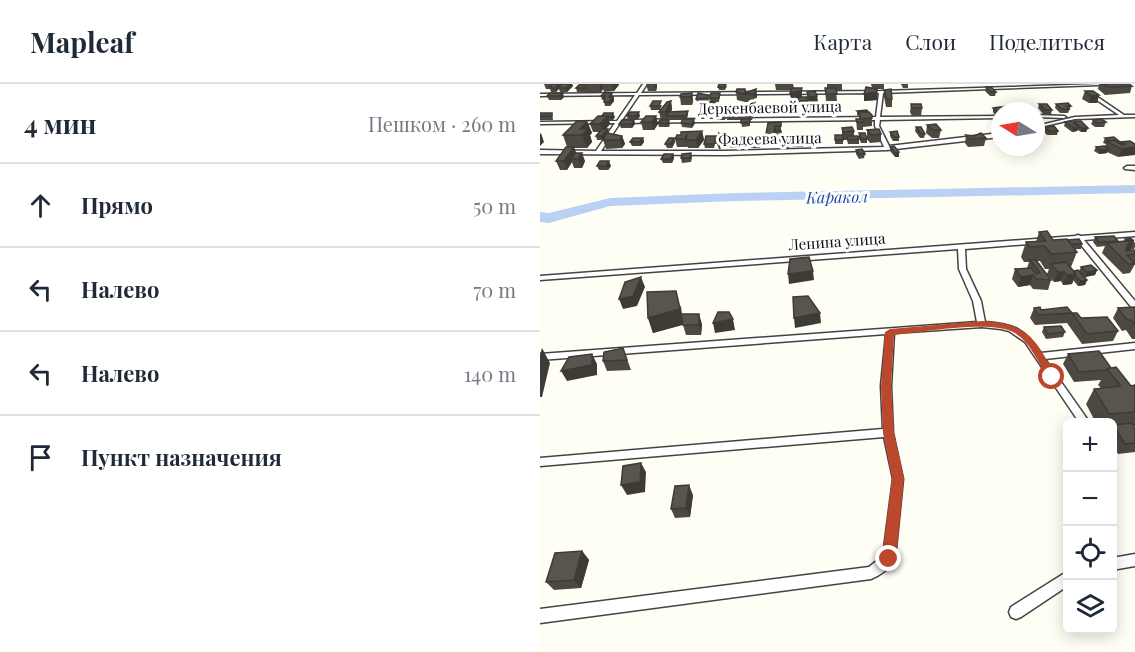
<!DOCTYPE html>
<html lang="ru">
<meta charset="utf-8">
<style>
body{margin:0;font-family:"Playfair Display",serif;background:#f2f2f3;color:#1f2937}
.controls{position:absolute;right:18px;bottom:18px;display:grid;overflow:hidden;border-radius:9px;box-shadow:0 3px 15px #0003}
.controls button{width:54px;height:54px;display:grid;place-items:center;padding:0;border:0;border-bottom:2px solid #e0e1e3;background:#fff;color:#1f2937;font:30px sans-serif}
.compass{position:absolute;left:451px;top:18px;width:54px;height:54px;border-radius:50%;background:#fff;box-shadow:0 3px 15px #0003;rotate:281deg}
.stop{position:absolute;width:18px;height:18px;margin:-14px;border:4px solid #bb482d;border-radius:50%;background:#fff}
.stop.end{background:#bb482d;border-color:#fff;box-shadow:0 2px 6px #0008}
.list{margin:0;padding:0;list-style:none}
h2{display:flex;justify-content:space-between;align-items:center;height:78px;margin:0;padding:0 24px;font-size:26px}
h2 small{font-size:20px;font-weight:400;color:#747a83}
.list li{display:grid;grid-template-columns:39px 1fr auto;gap:18px;align-items:center;box-sizing:border-box;height:84px;padding:0 24px;border-top:2px solid #e0e1e3}
.list b{display:block;font-size:22px;white-space:nowrap}
.list em{font-size:20px;font-style:normal;color:#747a83}
.icon{flex:none;width:33px;height:33px;fill:none;stroke:currentColor;stroke-width:2;stroke-linecap:round;stroke-linejoin:round}
.map{position:relative;flex:none;width:595px;height:568px;overflow:hidden}
header{display:flex;align-items:center;gap:36px;box-sizing:border-box;height:84px;padding:0 30px;background:#fff;border-bottom:2px solid #e0e1e3}
header strong{font-size:28px}
nav{display:flex;gap:33px;margin-inline-start:auto;font-size:21px}
main{display:flex}
aside{flex:1;background:#fff}
.map>svg:first-child{display:block}
.lines{fill:none;stroke-linecap:round;stroke-linejoin:round}
.river{fill:#bad1f4;fill-rule:evenodd}
.minor-casing{stroke:#434343;stroke-width:3}
.minor{fill:#fff;fill-rule:evenodd}
.wall{fill:#4d4842}
.shaded-wall{fill:#3e3b36}
.building{fill:#59544d;stroke:#3e3b36;stroke-width:1.5}
.route{fill:#bb482d}
.labels{text-anchor:middle;stroke-width:6;stroke-linejoin:round;paint-order:stroke}
.far-street-label{font-size:15px;fill:#101010;stroke:#fff}
.far-water-label{font-size:16px;font-style:italic;fill:#1d479e;stroke:#fff}
</style>
<header>
<strong>Mapleaf</strong>
<nav><a>Карта</a><a>Слои</a><a>Поделиться</a></nav>
</header>
<main>
<aside>
<h2>4 мин<small>Пешком · 260 m</small></h2>
<ul class="list">
<li><svg class="icon" aria-label="ahead" viewBox="0 0 24 24"><path d="M12 20V5M6 11l6-6 6 6"/></svg><div><b>Прямо</b></div><em>50 m</em></li>
<li><svg class="icon" aria-label="left" viewBox="0 0 24 24"><path d="M17 20v-9H6M10 6l-5 5 5 5"/></svg><div><b>Налево</b></div><em>70 m</em></li>
<li><svg class="icon" aria-label="left" viewBox="0 0 24 24"><path d="M17 20v-9H6M10 6l-5 5 5 5"/></svg><div><b>Налево</b></div><em>140 m</em></li>
<li><svg class="icon" aria-label="arrive" viewBox="0 0 24 24"><path d="M6 21V4h12l-3 4 3 4H6"/></svg><div><b>Пункт назначения</b></div></li>
</ul>
</aside>
<div class="map">
<svg width="595" height="568" viewBox="0 0 595 568">
<rect width="100%" height="100%" fill="#fefef4"/>
<g class="lines">
<path class="river" d="M 595,101 L 595,109 L 196,117 L 70,122 L 9,139 L 0,138 L 0,128 L 9,129 L 70,114 L 196,109 Z"/>
<defs>
<g id="minor">
<path d="M 103,0 L 107,0 L 101,9 L 341,7 L 561,0 L 559,1 L 343,9 L 340,33 L 460,32 L 460,34 L 340,36 L 339,42 L 349,62 L 460,49 L 460,53 L 347,66 L 185,71 L 0,70 L 0,66 L 56,67 L 75,39 L 0,40 L 0,38 L 77,37 L 95,11 L 0,12 L 0,10 L 97,9 ZM 339,9 L 336,33 L 82,36 L 99,11 ZM 335,36 L 335,42 L 344,63 L 185,67 L 61,67 L 80,39 Z"/>
<path d="M 550,8 L 584,31 L 595,31 L 595,33 L 535,35 L 496,44 L 496,42 L 535,33 L 579,31 L 548,10 Z"/>
<path d="M 496,31 L 524,32 L 526,33 L 524,34 L 496,33 Z"/>
<path d="M 587,82 L 595,82 L 595,86 L 585,85 L 584,84 Z"/>
<path d="M 595,148 L 595,152 L 544,156 L 595,217 L 595,225 L 592,224 L 537,156 L 425,165 L 426,185 L 441,217 L 445,238 C 474,240 485,245 501,269 L 595,259 L 595,265 L 505,275 L 545,332 L 547,335 L 545,338 L 539,338 L 485,258 L 469,247 L 461,245 L 442,243 L 354,249 L 351,302 L 353,349 L 363,395 L 355,475 C 352,483 339,492 331,495 L 0,539 L 0,525 L 329,483 L 343,472 L 353,395 L 344,353 L 0,382 L 0,374 L 343,345 L 341,302 L 346,250 L 0,276 L 0,270 L 437,238 L 433,217 L 419,185 L 418,165 L 0,196 L 0,192 L 535,152 L 538,151 L 541,152 Z"/>
<path d="M 595,470 L 595,482 L 572,486 L 572,474 Z"/>
<path d="M 528,487 L 528,502 L 523,505 L 481,533 L 476,535 L 471,533 L 469,528 L 471,523 Z"/>
</g>
</defs>
<use href="#minor" class="minor-casing"/>
<use href="#minor" class="minor"/>
</g>
<g class="wall">
<path d="M 4,0 L 21,0 L 21,1 L 22,0 L 32,0 L 33,2 L 27,8 L 20,8 L 19,5 L 16,8 L 11,8 L 10,5 L 6,5 Z"/>
<path d="M 39,0 L 79,0 L 79,1 L 74,7 L 64,8 L 63,5 L 61,8 L 37,8 L 36,4 L 39,1 Z"/>
<path d="M 106,0 L 117,0 L 117,3 L 116,7 L 108,7 Z"/>
<path d="M 235,0 L 253,0 L 254,4 L 262,12 L 262,13 L 267,13 L 267,8 L 277,12 L 278,20 L 270,21 L 269,18 L 269,20 L 259,21 L 258,15 L 251,17 L 251,6 L 236,6 Z"/>
<path d="M 287,0 L 302,0 L 302,6 L 296,6 L 297,17 L 286,17 L 285,4 L 287,4 Z"/>
<path d="M 331,0 L 344,0 L 344,5 L 337,5 L 337,16 L 324,17 L 332,4 Z"/>
<path d="M 361,0 L 368,0 L 368,4 L 363,4 Z"/>
<path d="M 559,0 L 589,0 L 592,2 L 590,9 L 565,11 L 558,5 Z"/>
<path d="M 187,2 L 185,6 L 179,6 L 178,3 Z"/>
<path d="M 446,3 L 456,8 L 455,12 L 450,12 L 445,7 Z"/>
<path d="M 205,5 L 206,9 L 216,5 L 217,12 L 215,18 L 205,18 L 197,16 L 196,8 Z"/>
<path d="M 344,6 L 352,15 L 352,23 L 346,23 L 344,13 Z"/>
<path d="M 545,7 L 559,11 L 557,19 L 549,19 L 542,15 Z"/>
<path d="M 10,9 L 24,13 L 21,16 L 9,16 L 7,12 Z"/>
<path d="M 152,9 L 153,17 L 152,21 L 141,21 L 140,13 Z"/>
<path d="M 158,9 L 169,15 L 168,18 L 170,18 L 169,14 L 180,9 L 179,18 L 175,18 L 177,26 L 175,30 L 168,30 L 166,22 L 168,18 L 157,18 L 156,15 Z"/>
<path d="M 61,12 L 74,13 L 74,17 L 70,22 L 65,22 L 64,18 L 64,16 L 62,16 Z"/>
<path d="M 131,17 L 132,25 L 131,28 L 148,27 L 148,31 L 147,35 L 155,39 L 152,44 L 142,43 L 141,39 L 142,36 L 129,36 L 130,40 L 129,43 L 119,43 L 118,39 L 121,36 L 119,28 Z"/>
<path d="M 371,20 L 382,24 L 381,32 L 372,32 L 370,28 Z"/>
<path d="M 499,20 L 512,26 L 511,30 L 503,30 L 498,24 Z"/>
<path d="M 516,20 L 531,22 L 528,29 L 520,29 L 515,24 Z"/>
<path d="M 122,21 L 120,26 L 111,26 L 110,22 Z"/>
<path d="M 470,21 L 483,26 L 460,27 L 460,31 L 455,31 L 453,28 L 453,24 L 469,24 Z"/>
<path d="M 197,22 L 198,30 L 212,29 L 213,33 L 212,36 L 210,36 L 210,42 L 202,43 L 201,36 L 198,36 L 198,33 L 198,36 L 187,36 L 186,28 Z"/>
<path d="M 317,27 L 332,34 L 332,42 L 323,43 L 323,46 L 317,46 L 316,35 L 319,35 L 319,33 L 317,31 Z"/>
<path d="M 185,28 L 186,32 L 185,36 L 177,36 L 177,32 Z"/>
<path d="M 0,29 L 12,29 L 13,36 L 0,36 Z"/>
<path d="M 58,32 L 75,33 L 72,37 L 69,37 L 70,40 L 66,45 L 69,49 L 82,52 L 85,60 L 82,64 L 66,65 L 63,56 L 64,55 L 62,56 L 57,56 L 56,52 L 59,48 L 53,48 L 50,40 Z"/>
<path d="M 87,32 L 100,32 L 97,36 L 88,36 Z"/>
<path d="M 116,32 L 118,40 L 114,46 L 103,46 L 101,38 Z"/>
<path d="M 94,36 L 95,40 L 92,44 L 81,44 L 79,40 Z"/>
<path d="M 553,36 L 566,38 L 564,43 L 555,43 L 551,40 Z"/>
<path d="M 47,37 L 52,49 L 50,51 L 52,58 L 47,64 L 34,64 L 36,69 L 45,77 L 42,84 L 34,84 L 32,78 L 27,86 L 20,86 L 16,77 L 27,63 L 23,51 Z"/>
<path d="M 533,37 L 548,44 L 546,48 L 541,48 L 538,46 L 537,47 L 532,48 L 524,42 L 525,38 L 533,39 Z"/>
<path d="M 241,38 L 241,61 L 237,61 L 236,50 L 235,58 L 227,58 L 226,50 Z"/>
<path d="M 387,41 L 401,46 L 399,54 L 392,54 L 386,49 Z"/>
<path d="M 376,43 L 385,50 L 384,54 L 380,54 L 375,47 Z"/>
<path d="M 504,43 L 518,47 L 517,51 L 507,51 L 503,47 Z"/>
<path d="M 302,44 L 314,47 L 314,52 L 319,55 L 319,60 L 308,60 L 307,56 L 303,56 L 303,55 L 303,60 L 295,60 L 295,51 L 302,51 Z"/>
<path d="M 327,46 L 341,50 L 341,58 L 330,59 L 327,55 L 327,59 L 321,59 L 319,54 L 319,49 L 327,54 Z"/>
<path d="M 162,47 L 164,56 L 158,64 L 148,64 L 147,62 L 147,63 L 137,63 L 135,55 L 141,51 Z"/>
<path d="M 350,48 L 359,53 L 359,57 L 353,57 L 350,52 Z"/>
<path d="M 426,51 L 446,54 L 444,62 L 428,63 L 425,59 Z"/>
<path d="M 166,52 L 183,56 L 190,56 L 190,59 L 199,55 L 195,64 L 191,64 L 190,61 L 189,64 L 179,65 L 178,60 L 175,60 L 174,64 L 165,64 L 164,60 Z"/>
<path d="M 103,54 L 104,58 L 101,62 L 92,62 L 90,58 Z"/>
<path d="M 134,54 L 135,58 L 132,64 L 127,64 L 125,60 Z"/>
<path d="M 565,54 L 580,60 L 580,58 L 590,57 L 578,73 L 567,68 L 567,69 L 559,70 L 554,67 L 556,63 L 565,62 L 566,60 L 563,59 Z"/>
<path d="M 257,55 L 262,55 L 263,63 L 253,63 L 253,59 Z"/>
<path d="M 277,55 L 277,63 L 269,63 L 268,59 Z"/>
<path d="M 210,60 L 221,60 L 220,64 L 211,64 Z"/>
<path d="M 242,60 L 250,60 L 249,64 L 242,64 Z"/>
<path d="M 350,63 L 359,73 L 355,73 L 350,67 Z"/>
<path d="M 316,66 L 325,70 L 324,74 L 319,75 L 316,70 Z"/>
<path d="M 151,69 L 152,74 L 151,78 L 142,79 L 141,74 Z"/>
<path d="M 133,70 L 134,74 L 132,79 L 123,79 L 121,75 Z"/>
<path d="M 57,82 L 71,82 L 68,86 L 59,86 Z"/>
<path d="M 499,148 L 513,156 L 542,160 L 541,165 L 534,165 L 537,168 L 531,183 L 530,183 L 534,187 L 539,187 L 541,183 L 557,186 L 555,191 L 545,193 L 547,196 L 545,201 L 538,202 L 533,196 L 532,200 L 523,201 L 521,197 L 514,198 L 507,190 L 509,185 L 505,185 L 500,177 L 497,177 L 511,196 L 508,206 L 493,205 L 490,201 L 478,203 L 472,195 L 475,185 L 487,184 L 489,178 L 484,178 L 481,173 L 486,158 L 496,158 Z"/>
<path d="M 555,153 L 578,157 L 578,158 L 584,157 L 585,155 L 594,156 L 594,158 L 595,159 L 595,163 L 594,165 L 587,167 L 595,166 L 595,180 L 590,189 L 583,190 L 562,169 L 565,162 L 557,163 L 553,158 Z"/>
<path d="M 141,222 L 142,230 L 162,240 L 161,251 L 146,251 L 143,241 L 113,249 L 108,234 Z"/>
<path d="M 595,223 L 595,255 L 592,255 L 586,246 L 582,247 L 573,234 L 578,224 Z"/>
<path d="M 494,224 L 532,229 L 541,234 L 578,247 L 573,257 L 542,260 L 527,239 L 495,241 L 490,234 Z"/>
<path d="M 504,243 L 525,248 L 523,253 L 506,255 L 502,248 Z"/>
<path d="M 83,264 L 91,286 L 67,287 L 63,277 Z"/>
<path d="M 528,270 L 571,284 L 591,302 L 595,301 L 595,342 L 593,342 L 595,345 L 595,368 L 578,370 L 573,360 L 573,339 L 556,339 L 546,320 L 554,305 L 561,304 L 558,301 L 561,296 L 534,298 L 523,280 Z"/>
<path d="M 153,411 L 150,433 L 135,434 L 131,425 Z"/>
<path d="M 42,467 L 49,476 L 41,504 L 14,506 L 6,498 Z"/>
</g>
<g class="shaded-wall">
<path d="M 18,0 L 21,0 L 21,2 L 16,8 L 15,4 Z"/>
<path d="M 30,0 L 32,0 L 33,2 L 27,8 L 26,4 Z"/>
<path d="M 59,0 L 62,0 L 63,5 L 61,8 Z"/>
<path d="M 72,0 L 79,0 L 74,7 Z"/>
<path d="M 114,0 L 117,0 L 117,3 L 116,7 Z"/>
<path d="M 262,4 L 262,12 L 261,15 L 251,17 L 250,9 Z"/>
<path d="M 216,5 L 217,12 L 215,18 L 214,10 Z"/>
<path d="M 337,8 L 337,16 L 324,17 L 324,10 Z"/>
<path d="M 23,9 L 24,13 L 21,16 L 20,12 Z"/>
<path d="M 72,9 L 74,17 L 70,22 L 69,13 Z"/>
<path d="M 152,9 L 153,17 L 152,21 L 151,13 Z"/>
<path d="M 559,11 L 557,19 L 549,19 L 551,12 Z"/>
<path d="M 277,12 L 278,20 L 270,21 L 269,13 Z"/>
<path d="M 131,17 L 132,25 L 129,32 L 127,32 L 127,36 L 125,28 Z"/>
<path d="M 175,18 L 177,26 L 175,30 L 174,22 Z"/>
<path d="M 99,28 L 100,32 L 97,36 L 96,32 Z"/>
<path d="M 73,29 L 75,33 L 72,37 L 71,33 Z"/>
<path d="M 68,32 L 70,40 L 63,48 L 60,40 Z"/>
<path d="M 116,32 L 118,40 L 114,46 L 112,38 Z"/>
<path d="M 154,35 L 155,39 L 152,44 L 152,40 Z"/>
<path d="M 94,36 L 95,40 L 92,44 L 91,40 Z"/>
<path d="M 47,37 L 52,49 L 50,51 L 52,58 L 47,64 L 40,45 Z"/>
<path d="M 235,42 L 236,50 L 235,58 L 234,50 Z"/>
<path d="M 539,43 L 537,47 L 532,48 L 534,44 Z"/>
<path d="M 542,44 L 548,44 L 546,48 L 541,48 Z"/>
<path d="M 68,45 L 69,49 L 62,56 L 61,52 Z"/>
<path d="M 162,47 L 164,56 L 158,64 L 156,56 Z"/>
<path d="M 1,49 L 4,58 L 0,62 L 0,50 Z"/>
<path d="M 198,51 L 199,55 L 195,64 L 194,59 Z"/>
<path d="M 82,52 L 85,60 L 82,64 L 80,56 Z"/>
<path d="M 103,54 L 104,58 L 101,62 L 100,58 Z"/>
<path d="M 134,54 L 135,58 L 132,64 L 131,60 Z"/>
<path d="M 190,56 L 190,60 L 189,64 L 179,65 L 178,61 Z"/>
<path d="M 34,63 L 37,71 L 31,75 L 32,78 L 27,86 L 24,77 Z"/>
<path d="M 595,63 L 595,71 L 578,73 L 582,65 Z"/>
<path d="M 569,65 L 567,69 L 559,70 L 560,66 Z"/>
<path d="M 359,68 L 359,73 L 355,73 L 355,69 Z"/>
<path d="M 42,69 L 45,77 L 42,84 L 38,75 Z"/>
<path d="M 133,70 L 134,74 L 132,79 L 131,75 Z"/>
<path d="M 69,77 L 71,82 L 68,86 L 66,82 Z"/>
<path d="M 594,156 L 590,166 L 583,169 L 588,160 Z"/>
<path d="M 557,186 L 555,191 L 545,193 L 547,188 Z"/>
<path d="M 273,187 L 274,196 L 249,200 L 248,190 Z"/>
<path d="M 518,188 L 524,188 L 521,197 L 514,198 Z"/>
<path d="M 536,190 L 532,200 L 523,201 L 527,191 Z"/>
<path d="M 493,191 L 490,201 L 478,203 L 481,193 Z"/>
<path d="M 101,193 L 105,203 L 97,222 L 83,225 L 79,215 Z"/>
<path d="M 547,196 L 545,201 L 538,202 L 540,197 Z"/>
<path d="M 136,207 L 144,240 L 113,249 L 108,234 Z"/>
<path d="M 280,229 L 281,239 L 255,244 L 254,234 Z"/>
<path d="M 159,230 L 162,240 L 161,251 L 159,241 Z"/>
<path d="M 193,235 L 195,246 L 175,249 L 173,239 Z"/>
<path d="M 2,264 L 10,279 L 2,313 L 0,313 L 0,271 Z"/>
<path d="M 52,270 L 57,280 L 57,291 L 27,297 L 21,287 Z"/>
<path d="M 101,379 L 106,388 L 105,408 L 87,411 L 81,401 Z"/>
<path d="M 149,401 L 153,411 L 150,433 L 146,424 Z"/>
<path d="M 42,467 L 49,476 L 41,504 L 34,496 Z"/>
</g>
<g class="building">
<path d="M 13,0 L 18,0 L 15,4 L 9,4 Z"/>
<path d="M 22,0 L 30,0 L 26,4 L 18,4 Z"/>
<path d="M 179,0 L 186,0 L 185,3 L 178,3 Z"/>
<path d="M 563,0 L 589,0 L 592,2 L 568,3 Z"/>
<path d="M 39,1 L 46,1 L 47,4 L 36,4 Z"/>
<path d="M 326,3 L 337,5 L 337,8 L 324,10 Z"/>
<path d="M 446,3 L 451,3 L 456,8 L 451,8 Z"/>
<path d="M 252,4 L 262,4 L 261,7 L 250,9 Z"/>
<path d="M 285,4 L 296,4 L 297,10 L 286,10 Z"/>
<path d="M 197,5 L 205,5 L 205,9 L 216,5 L 214,10 L 204,10 L 196,8 Z"/>
<path d="M 351,5 L 352,15 L 347,15 L 344,6 Z"/>
<path d="M 275,7 L 277,12 L 269,13 L 267,8 Z"/>
<path d="M 545,7 L 553,7 L 559,11 L 551,12 Z"/>
<path d="M 10,9 L 23,9 L 20,12 L 7,12 Z"/>
<path d="M 64,9 L 72,9 L 69,13 L 73,13 L 69,18 L 64,18 L 65,12 L 61,12 Z"/>
<path d="M 152,9 L 151,13 L 140,13 L 141,10 Z"/>
<path d="M 158,9 L 168,11 L 168,14 L 156,15 Z"/>
<path d="M 171,9 L 180,9 L 179,14 L 169,14 Z"/>
<path d="M 258,13 L 267,13 L 269,16 L 259,17 Z"/>
<path d="M 113,17 L 121,17 L 119,22 L 110,22 Z"/>
<path d="M 131,17 L 125,28 L 119,28 L 127,18 Z"/>
<path d="M 168,18 L 175,18 L 174,22 L 166,22 Z"/>
<path d="M 528,19 L 531,22 L 526,22 L 529,25 L 522,25 L 516,20 Z"/>
<path d="M 371,20 L 381,20 L 382,24 L 372,24 Z"/>
<path d="M 499,20 L 507,20 L 512,26 L 505,26 Z"/>
<path d="M 470,21 L 474,21 L 483,26 L 474,27 Z"/>
<path d="M 188,22 L 197,22 L 197,28 L 186,28 Z"/>
<path d="M 467,22 L 472,27 L 456,27 L 453,24 Z"/>
<path d="M 327,26 L 328,28 L 319,28 L 320,29 L 317,27 Z"/>
<path d="M 148,27 L 146,32 L 127,32 L 129,28 Z"/>
<path d="M 90,28 L 99,28 L 96,32 L 87,32 Z"/>
<path d="M 178,28 L 185,28 L 184,32 L 177,32 Z"/>
<path d="M 199,28 L 212,29 L 211,32 L 198,32 Z"/>
<path d="M 319,28 L 329,28 L 332,31 L 332,34 L 323,35 L 324,38 L 317,38 L 316,35 L 321,35 Z"/>
<rect x="0" y="29" width="12" height="3"/>
<path d="M 64,29 L 73,29 L 71,33 L 62,32 Z"/>
<path d="M 58,32 L 68,32 L 60,40 L 50,40 Z"/>
<path d="M 106,32 L 116,32 L 112,38 L 101,38 Z"/>
<path d="M 143,35 L 154,35 L 152,40 L 141,39 Z"/>
<path d="M 201,35 L 210,35 L 210,38 L 201,39 Z"/>
<path d="M 561,35 L 566,38 L 557,39 L 553,36 Z"/>
<path d="M 82,36 L 94,36 L 91,40 L 79,40 Z"/>
<path d="M 120,36 L 129,36 L 128,39 L 118,39 Z"/>
<path d="M 37,37 L 47,37 L 40,45 L 48,45 L 42,51 L 23,51 Z"/>
<path d="M 530,37 L 539,43 L 534,44 L 525,38 Z"/>
<path d="M 533,37 L 541,37 L 548,44 L 542,44 Z"/>
<path d="M 241,38 L 241,42 L 235,42 L 234,50 L 226,50 L 228,39 Z"/>
<path d="M 396,40 L 401,46 L 393,46 L 387,41 Z"/>
<path d="M 514,42 L 518,47 L 509,47 L 504,43 Z"/>
<path d="M 312,43 L 314,47 L 303,48 L 302,44 Z"/>
<path d="M 376,43 L 381,43 L 385,50 L 381,50 Z"/>
<path d="M 62,45 L 68,45 L 61,52 L 56,52 Z"/>
<path d="M 339,45 L 341,50 L 331,51 L 327,46 Z"/>
<path d="M 162,47 L 156,56 L 146,56 L 147,50 L 145,55 L 135,55 L 137,51 L 141,51 L 141,48 Z"/>
<rect x="236" y="47" width="5" height="10"/>
<path d="M 357,47 L 359,53 L 354,53 L 350,48 Z"/>
<path d="M 67,49 L 82,52 L 80,56 L 63,56 Z"/>
<path d="M 179,49 L 182,51 L 181,56 L 190,56 L 188,60 L 178,61 L 178,55 L 175,55 L 174,60 L 164,60 L 166,52 L 179,52 Z"/>
<path d="M 319,49 L 325,49 L 327,55 L 321,55 Z"/>
<path d="M 441,49 L 446,54 L 430,55 L 426,51 L 434,52 Z"/>
<path d="M 194,51 L 198,51 L 194,59 L 190,59 Z"/>
<path d="M 253,51 L 257,51 L 256,55 L 262,55 L 262,59 L 253,59 Z"/>
<rect x="295" y="51" width="8" height="5"/>
<path d="M 307,52 L 318,52 L 319,55 L 308,56 Z"/>
<path d="M 574,53 L 580,58 L 577,58 L 574,56 L 569,57 L 565,54 Z"/>
<path d="M 93,54 L 103,54 L 100,58 L 90,58 Z"/>
<path d="M 129,54 L 134,54 L 131,60 L 125,60 Z"/>
<rect x="242" y="55" width="7" height="5"/>
<path d="M 269,55 L 277,55 L 277,59 L 268,59 Z"/>
<path d="M 211,56 L 221,56 L 220,60 L 210,60 Z"/>
<path d="M 574,56 L 582,61 L 585,60 L 580,58 L 590,57 L 595,60 L 595,63 L 582,65 L 567,58 Z"/>
<path d="M 354,62 L 359,68 L 355,69 L 350,63 Z"/>
<path d="M 564,62 L 569,65 L 560,66 L 556,63 Z"/>
<path d="M 26,63 L 34,63 L 24,77 L 16,77 Z"/>
<path d="M 322,65 L 325,70 L 319,70 L 316,66 Z"/>
<path d="M 35,69 L 42,69 L 38,75 L 31,75 Z"/>
<path d="M 151,69 L 150,74 L 141,74 L 142,70 Z"/>
<path d="M 124,70 L 133,70 L 131,75 L 121,75 Z"/>
<path d="M 60,77 L 69,77 L 66,82 L 57,82 Z"/>
<path d="M 507,147 L 513,156 L 527,155 L 537,168 L 511,170 L 505,162 L 489,163 L 486,158 L 506,157 L 499,148 Z"/>
<path d="M 574,152 L 578,157 L 559,158 L 555,153 Z"/>
<path d="M 591,154 L 592,156 L 587,157 L 585,155 Z"/>
<path d="M 539,155 L 542,160 L 531,160 L 528,156 Z"/>
<path d="M 594,156 L 588,160 L 586,167 L 595,166 L 595,170 L 587,171 L 595,180 L 588,180 L 567,159 Z"/>
<path d="M 269,173 L 273,187 L 248,190 L 250,175 Z"/>
<path d="M 490,176 L 496,176 L 511,196 L 497,195 L 493,191 L 481,193 L 475,185 L 491,184 L 496,190 L 500,189 Z"/>
<path d="M 526,178 L 536,190 L 527,191 L 524,188 L 518,188 L 511,180 Z"/>
<path d="M 551,181 L 557,186 L 547,188 L 541,183 Z"/>
<path d="M 538,186 L 547,196 L 540,197 L 535,191 L 536,190 L 534,187 Z"/>
<path d="M 101,193 L 93,212 L 79,215 L 85,198 Z"/>
<path d="M 136,207 L 140,225 L 108,234 L 107,208 Z"/>
<path d="M 268,212 L 280,229 L 254,234 L 253,213 Z"/>
<path d="M 500,223 L 501,226 L 527,223 L 532,229 L 498,231 L 494,224 Z"/>
<path d="M 595,223 L 595,241 L 591,236 L 587,236 L 578,224 Z"/>
<path d="M 178,228 L 189,228 L 193,235 L 173,239 Z"/>
<path d="M 532,229 L 537,229 L 541,234 L 567,233 L 578,247 L 547,250 Z"/>
<path d="M 141,230 L 159,230 L 159,241 L 143,241 Z"/>
<path d="M 521,242 L 525,248 L 508,250 L 504,243 Z"/>
<path d="M 83,264 L 87,276 L 63,277 L 64,268 Z"/>
<path d="M 559,267 L 571,284 L 567,286 L 539,288 L 528,270 Z"/>
<path d="M 52,270 L 52,281 L 21,287 L 29,273 Z"/>
<path d="M 576,283 L 591,302 L 595,301 L 595,328 L 569,330 L 554,305 L 581,302 L 567,285 Z"/>
<path d="M 592,339 L 595,345 L 595,359 L 585,360 L 573,341 Z"/>
<path d="M 101,379 L 100,398 L 81,401 L 83,382 Z"/>
<path d="M 149,401 L 146,424 L 131,425 L 135,402 Z"/>
<path d="M 42,467 L 34,496 L 6,498 L 15,469 Z"/>
</g>
<path class="route" d="M 442,237 C 489,239 495,256 517,293 L 516,296 L 509,296 C 500,281 489,256 473,248 C 451,236 382,248 354,251 L 351,303 L 354,349 L 364,394 L 356,475 L 354,480 L 349,482 L 344,480 L 342,475 L 352,394 L 343,349 L 341,303 L 345,248 L 350,245 Z"/>
<g class="labels">
<g class="far-street-label">
<text transform="translate(230 24) rotate(-1)" y="5">Деркенбаевой улица</text>
<text transform="translate(230 55) rotate(-1)" y="5">Фадеева улица</text>
<text transform="translate(297 158) rotate(-4)" y="5">Ленина улица</text>
</g>
<g class="far-water-label">
<text transform="translate(297 113) rotate(-1)" y="6">Каракол</text>
</g>
</g>
</svg>
<div class="controls">
<button>+</button>
<button>−</button>
<button><svg class="icon" aria-label="locate" viewBox="0 0 24 24"><circle cx="12" cy="12" r="6"/><path d="M12 2v4M12 18v4M2 12h4M18 12h4"/></svg></button>
<button><svg class="icon" aria-label="layers" viewBox="0 0 24 24"><path d="M12 4l9 5-9 5-9-5zM3 14l9 5 9-5"/></svg></button>
</div>
<svg class="compass" viewBox="-18 -18 36 36"><path d="M0-13l5 13h-10z" fill="#e53935"/><path d="M0 13l5-13h-10z" fill="#747a83"/></svg>
<div class="stop" style="left:512px;top:293px"></div>
<div class="stop end" style="left:349px;top:475px"></div>
</div>
</main>
